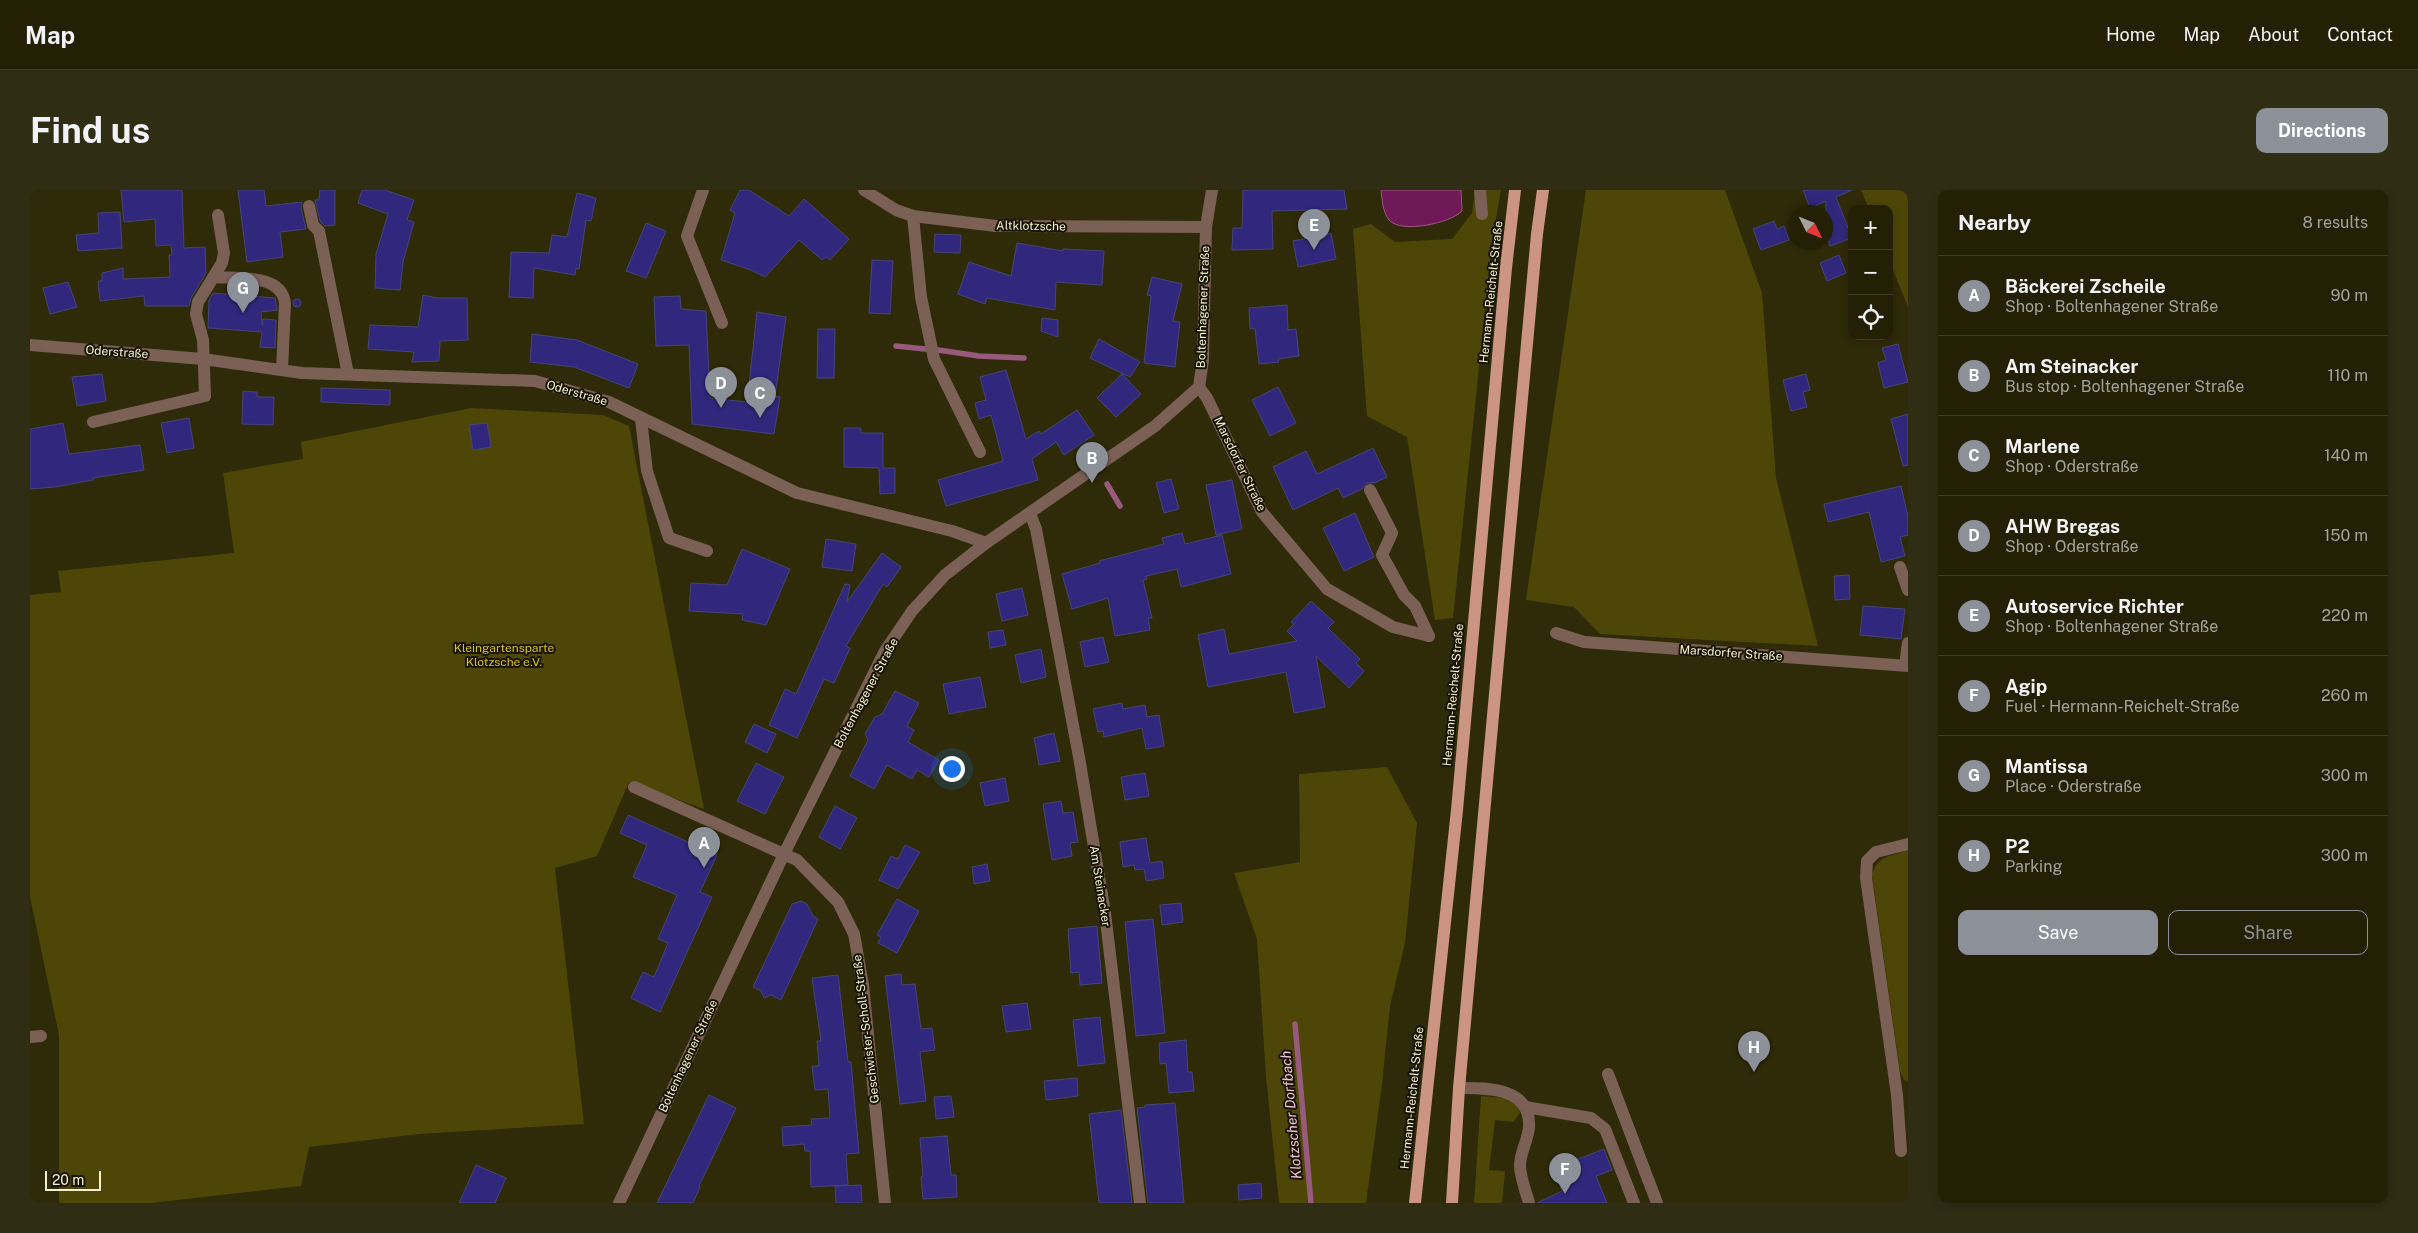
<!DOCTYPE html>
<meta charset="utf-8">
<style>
body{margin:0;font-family:"Public Sans",sans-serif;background:#2f2d14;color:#f1f3f6}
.controls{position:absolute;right:15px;top:15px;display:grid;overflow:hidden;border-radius:10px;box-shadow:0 2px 8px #0003}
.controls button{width:45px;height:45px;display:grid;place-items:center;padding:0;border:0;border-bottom:1px solid #403e28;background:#232006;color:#f1f3f6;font:25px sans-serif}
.compass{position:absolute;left:1758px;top:15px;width:45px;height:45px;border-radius:50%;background:#232006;box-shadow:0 2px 8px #0003;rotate:133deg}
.scale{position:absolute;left:15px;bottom:12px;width:56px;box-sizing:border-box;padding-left:5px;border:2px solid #f5f1d1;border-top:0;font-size:14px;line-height:18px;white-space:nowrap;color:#f5f1d1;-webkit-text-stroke:4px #171300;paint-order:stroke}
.you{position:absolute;left:921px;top:578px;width:18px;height:18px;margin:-12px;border:4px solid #fff;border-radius:50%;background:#1a73e8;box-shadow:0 0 0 8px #1a73e833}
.badge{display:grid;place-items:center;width:32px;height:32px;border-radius:50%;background:#8c9099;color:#fff;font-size:16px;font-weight:700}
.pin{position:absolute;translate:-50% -41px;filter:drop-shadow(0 1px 2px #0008)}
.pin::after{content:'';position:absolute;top:26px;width:18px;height:15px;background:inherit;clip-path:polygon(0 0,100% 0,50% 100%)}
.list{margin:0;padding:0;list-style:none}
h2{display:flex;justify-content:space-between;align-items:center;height:65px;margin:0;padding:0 20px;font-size:21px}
h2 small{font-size:16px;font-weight:400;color:#a3a39b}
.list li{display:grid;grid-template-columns:32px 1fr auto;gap:15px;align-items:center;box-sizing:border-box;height:80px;padding:0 20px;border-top:1px solid #403e28}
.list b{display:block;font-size:19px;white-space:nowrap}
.list p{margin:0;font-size:16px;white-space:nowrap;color:#a3a39b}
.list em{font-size:16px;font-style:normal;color:#a3a39b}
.actions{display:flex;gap:10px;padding:15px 20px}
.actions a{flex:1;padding:11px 0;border:1px solid #8c9099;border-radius:10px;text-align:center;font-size:18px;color:#8c9099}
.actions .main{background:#8c9099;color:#fff}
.icon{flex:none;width:28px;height:28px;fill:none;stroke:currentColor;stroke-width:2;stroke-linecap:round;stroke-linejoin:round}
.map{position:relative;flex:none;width:1878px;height:1013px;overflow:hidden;border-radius:10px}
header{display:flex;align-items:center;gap:30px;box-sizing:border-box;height:70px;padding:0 25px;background:#232006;border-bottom:1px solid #403e28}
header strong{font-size:24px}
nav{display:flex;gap:28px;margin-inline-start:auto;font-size:18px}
.intro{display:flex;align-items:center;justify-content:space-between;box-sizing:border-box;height:120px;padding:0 30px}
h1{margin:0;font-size:35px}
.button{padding:12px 22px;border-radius:10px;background:#8c9099;color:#fff;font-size:18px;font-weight:700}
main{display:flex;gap:30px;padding:0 30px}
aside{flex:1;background:#232006;border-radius:10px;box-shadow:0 2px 8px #0003}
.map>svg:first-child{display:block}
.green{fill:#4e4607}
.water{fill:#6f1958;stroke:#975a7c}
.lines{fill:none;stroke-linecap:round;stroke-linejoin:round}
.stream{stroke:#975a7c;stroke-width:5.5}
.building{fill:#31287d;stroke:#444679}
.minor{stroke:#7b6056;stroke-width:12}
.major{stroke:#cc9581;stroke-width:12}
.labels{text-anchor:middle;stroke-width:4;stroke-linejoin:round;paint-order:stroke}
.street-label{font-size:12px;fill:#f5f1d1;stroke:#171300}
.park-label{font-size:12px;fill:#dac40b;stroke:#171300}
.water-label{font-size:14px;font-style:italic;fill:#f2c1df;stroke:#171300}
</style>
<header>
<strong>Map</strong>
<nav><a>Home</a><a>Map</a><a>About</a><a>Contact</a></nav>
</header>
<div class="intro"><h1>Find us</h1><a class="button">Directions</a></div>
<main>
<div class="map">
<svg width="1878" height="1013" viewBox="0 0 1878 1013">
<rect width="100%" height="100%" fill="#2f2a08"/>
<g class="green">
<path d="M 1445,0 L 1471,0 L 1462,52 L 1423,428 L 1405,430 L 1377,247 L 1337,226 L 1323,39 L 1341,34 L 1365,52 L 1422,49 L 1442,23 Z"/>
<path d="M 1556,0 L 1695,0 L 1732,103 L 1746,288 L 1788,456 L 1570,444 L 1544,417 L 1496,410 Z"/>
<path d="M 1831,0 L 1878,0 L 1878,117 L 1859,70 L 1859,19 L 1839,19 Z"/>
<path d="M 441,218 L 573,225 L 599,236 L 674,619 L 599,592 L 567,666 L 525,678 L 554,934 L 389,944 L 279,957 L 271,996 L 121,1013 L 29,1013 L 29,845 L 0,707 L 0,405 L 31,402 L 28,381 L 204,363 L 193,283 L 273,269 L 271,252 Z"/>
<path d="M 1357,577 L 1387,633 L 1375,753 L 1360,816 L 1352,894 L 1336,1013 L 1249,1013 L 1236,887 L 1227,749 L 1204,683 L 1270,672 L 1269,584 Z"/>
<path d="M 1878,660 L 1878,891 L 1874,890 L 1870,881 L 1842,685 C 1847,665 1861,667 1878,660 Z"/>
<path d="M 1451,906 L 1476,908 L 1486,913 L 1490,923 L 1483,932 L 1465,930 L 1459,980 L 1475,981 L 1472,1013 L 1444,1013 Z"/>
</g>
<path class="water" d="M 1351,0 L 1431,0 L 1432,21 C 1421,33 1371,44 1359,30 C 1353,23 1352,9 1351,0 Z"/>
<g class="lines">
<g class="stream">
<path d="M 866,156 L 895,159"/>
<path d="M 908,160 L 949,166 L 994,168"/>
<path d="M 1077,294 L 1090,316"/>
<path d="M 1265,834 L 1281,1013"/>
</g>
</g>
<g class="building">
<path d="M 91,0 L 152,0 L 154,58 L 175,57 L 176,83 L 161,108 L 159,116 L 115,116 L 114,106 L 70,111 L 68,91 L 72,91 L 72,83 L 93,78 L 93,89 L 140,87 L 139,65 L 142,65 L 141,55 L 126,56 L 125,29 L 94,32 Z"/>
<path d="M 208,0 L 234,0 L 236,16 L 272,12 L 271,18 L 276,39 L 250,42 L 253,67 L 217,72 Z"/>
<path d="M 290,0 L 305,0 L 305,35 L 295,36 L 290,31 L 285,10 L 289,10 Z"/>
<path d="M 332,0 L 355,0 L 384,10 L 377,30 L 384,32 L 373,72 L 370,100 L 345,98 L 346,64 L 358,24 L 328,13 Z"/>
<path d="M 710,0 L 719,0 L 759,26 L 774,9 L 819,49 L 800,70 L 796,67 L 792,70 L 769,50 L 735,87 L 721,80 L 691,70 L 705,23 L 700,20 Z"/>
<path d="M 1213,0 L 1314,0 L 1317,19 L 1242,21 L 1243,59 L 1202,60 L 1203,38 L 1212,38 Z"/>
<path d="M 1773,0 L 1822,0 L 1806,7 L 1822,48 L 1800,56 L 1796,44 L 1796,11 L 1780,18 Z"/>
<path d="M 547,3 L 566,8 L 561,31 L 556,30 L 549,79 L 546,78 L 545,85 L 504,78 L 503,108 L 479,107 L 481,62 L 519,63 L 522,45 L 537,47 Z"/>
<path d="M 90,22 L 92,58 L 48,61 L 46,45 L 69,43 L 68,23 Z"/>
<path d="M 1744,31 L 1747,39 L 1754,36 L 1759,50 L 1731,60 L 1723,39 Z"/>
<path d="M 616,33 L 636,41 L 616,88 L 596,81 Z"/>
<path d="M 1301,43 L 1306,69 L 1268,77 L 1263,51 Z"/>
<path d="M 905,44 L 931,45 L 930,63 L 904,62 Z"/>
<path d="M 987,53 L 1033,61 L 1033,59 L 1074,61 L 1072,95 L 1026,92 L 1025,120 L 957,108 L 955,114 L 928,104 L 939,72 L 981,86 Z"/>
<path d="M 1809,65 L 1816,83 L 1797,91 L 1790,73 Z"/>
<path d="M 842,70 L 863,71 L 860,124 L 839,123 Z"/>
<path d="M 1122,87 L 1152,94 L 1143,131 L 1150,132 L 1145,177 L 1114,173 L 1121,106 L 1117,105 Z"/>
<path d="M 38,92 L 47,117 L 20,124 L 13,98 Z"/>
<path d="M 183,103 L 245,108 L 247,120 L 231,122 L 232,135 L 233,129 L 246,130 L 245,158 L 230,157 L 232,142 L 178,138 L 179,110 Z"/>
<path d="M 393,105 L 407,108 L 437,108 L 438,150 L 410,151 L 409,171 L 382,172 L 384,162 L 338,159 L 340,135 L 388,137 Z"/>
<path d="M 650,106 L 651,119 L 676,121 L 680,208 L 717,212 L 727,122 L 756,127 L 745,206 L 750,207 L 744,244 L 662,234 L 659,155 L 626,156 L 624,107 Z"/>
<circle cx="267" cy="113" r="4"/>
<path d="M 1257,115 L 1258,140 L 1266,139 L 1269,166 L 1248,169 L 1249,172 L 1229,174 L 1225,138 L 1220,139 L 1219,118 Z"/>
<path d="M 1012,128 L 1028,130 L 1028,147 L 1011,141 Z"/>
<path d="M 788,139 L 805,139 L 804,188 L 787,188 Z"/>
<path d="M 502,144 L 547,150 L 608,174 L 599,198 L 544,177 L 500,172 Z"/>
<path d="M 1069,149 L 1110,172 L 1100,187 L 1060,168 Z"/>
<path d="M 1868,154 L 1878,192 L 1854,198 L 1848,173 L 1856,170 L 1852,158 Z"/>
<path d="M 976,180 L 996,249 L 1009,241 L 1011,244 L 1047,220 L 1064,245 L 1034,265 L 1026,252 L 1002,269 L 1008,290 L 916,316 L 908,290 L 973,271 L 961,225 L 949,229 L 945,213 L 956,210 L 950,187 Z"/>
<path d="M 72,184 L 76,211 L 47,216 L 42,187 Z"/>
<path d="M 1092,184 L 1111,204 L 1086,227 L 1067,208 Z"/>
<path d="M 1776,184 L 1780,200 L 1773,202 L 1777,217 L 1761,221 L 1753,190 Z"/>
<path d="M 1248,197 L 1266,233 L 1240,246 L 1222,210 Z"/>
<path d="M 291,198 L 360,200 L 360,215 L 291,212 Z"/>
<path d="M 213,201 L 227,202 L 227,207 L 244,207 L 243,235 L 212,234 Z"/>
<path d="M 1878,224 L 1878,275 L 1873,276 L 1861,229 Z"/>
<path d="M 159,228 L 164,258 L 137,263 L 131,233 Z"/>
<path d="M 33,233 L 39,264 L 110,255 L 114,280 L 63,288 L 63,290 L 25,297 L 0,299 L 0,239 Z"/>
<path d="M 457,233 L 461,257 L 443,260 L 439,235 Z"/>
<path d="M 814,238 L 831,238 L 831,243 L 853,243 L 853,278 L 865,278 L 865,303 L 850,304 L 849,278 L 814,277 Z"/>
<path d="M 1343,258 L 1357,287 L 1344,293 L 1337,293 L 1332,299 L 1313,308 L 1308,298 L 1263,320 L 1243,277 L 1276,261 L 1287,284 Z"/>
<path d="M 1141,289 L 1149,319 L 1134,323 L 1126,293 Z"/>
<path d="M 1202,290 L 1212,339 L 1186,345 L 1176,295 Z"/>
<path d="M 1871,296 L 1878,327 L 1878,345 L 1870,347 L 1875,366 L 1851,372 L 1839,322 L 1798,332 L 1794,314 Z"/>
<path d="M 1325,323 L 1344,367 L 1314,381 L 1293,338 Z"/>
<path d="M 1152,343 L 1155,354 L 1192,345 L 1201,384 L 1151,397 L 1147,379 L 1116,386 L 1117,389 L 1113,390 L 1122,428 L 1118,428 L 1120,440 L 1085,446 L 1078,408 L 1042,419 L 1032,384 L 1070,373 L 1069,371 L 1134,354 L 1132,348 Z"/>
<path d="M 796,349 L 826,354 L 822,381 L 792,377 Z"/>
<path d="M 712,359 L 760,379 L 736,435 L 712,430 L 713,424 L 659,421 L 661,393 L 697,395 Z"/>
<path d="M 852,363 L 871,377 L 857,397 L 853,394 L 816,456 L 820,458 L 804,493 L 794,489 L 767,548 L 739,535 L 755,499 L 766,504 L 815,394 L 820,395 L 817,412 Z"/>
<path d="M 1819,385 L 1820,409 L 1805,410 L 1804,386 Z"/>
<path d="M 992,398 L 998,425 L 972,431 L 966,404 Z"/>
<path d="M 1281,411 L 1304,432 L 1298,438 L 1330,469 L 1326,473 L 1334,481 L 1319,498 L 1286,466 L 1295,517 L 1264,523 L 1256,482 L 1178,497 L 1168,445 L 1194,439 L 1199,464 L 1267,451 L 1257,441 L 1264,434 L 1261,432 Z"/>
<path d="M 1833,416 L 1875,419 L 1871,449 L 1830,445 Z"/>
<path d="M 973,440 L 976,455 L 960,458 L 958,442 Z"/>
<path d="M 1073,447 L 1079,472 L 1055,477 L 1050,452 Z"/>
<path d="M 1011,459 L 1016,487 L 991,493 L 985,465 Z"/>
<path d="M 950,487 L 956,517 L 919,524 L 913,494 Z"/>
<path d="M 865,501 L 889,513 L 877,536 L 884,540 L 878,552 L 909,570 L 899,587 L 887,580 L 882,589 L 857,575 L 844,599 L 820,586 L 838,550 L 835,544 L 845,527 L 852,524 Z"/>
<path d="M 1092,513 L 1093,519 L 1115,515 L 1117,527 L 1129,525 L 1134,556 L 1116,559 L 1112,538 L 1074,547 L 1073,541 L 1068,542 L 1063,519 Z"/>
<path d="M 724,534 L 746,544 L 737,563 L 715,552 Z"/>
<path d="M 1024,543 L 1030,571 L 1009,575 L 1004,548 Z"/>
<path d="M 726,573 L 754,587 L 735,624 L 707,611 Z"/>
<path d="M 1115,583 L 1119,606 L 1095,610 L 1091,587 Z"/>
<path d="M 975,588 L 979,611 L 955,616 L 950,593 Z"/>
<path d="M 1031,611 L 1033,623 L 1043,622 L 1048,652 L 1040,653 L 1042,666 L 1022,670 L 1013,614 Z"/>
<path d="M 805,616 L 827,628 L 810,659 L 789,647 Z"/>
<path d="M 598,625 L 687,665 L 670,702 L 682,707 L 630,822 L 601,808 L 613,782 L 624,787 L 638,753 L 628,749 L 647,705 L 603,687 L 617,655 L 590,643 Z"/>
<path d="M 1116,648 L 1120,673 L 1132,671 L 1134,688 L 1116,691 L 1114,679 L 1105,680 L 1104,675 L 1093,677 L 1090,652 Z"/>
<path d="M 875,655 L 890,662 L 868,699 L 849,690 L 861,666 L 868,669 Z"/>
<path d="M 957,674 L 960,691 L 944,694 L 942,677 Z"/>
<path d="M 867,709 L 889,721 L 867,763 L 848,753 L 851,747 L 847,745 Z"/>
<path d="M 771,711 L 777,714 L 783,726 L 788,729 L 751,810 L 741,805 L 734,808 L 731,801 L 723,797 L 762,714 Z"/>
<path d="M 1151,713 L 1153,732 L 1132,735 L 1130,715 Z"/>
<path d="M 1123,729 L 1135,843 L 1106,846 L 1095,732 Z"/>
<path d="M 1067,736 L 1072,793 L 1050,795 L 1049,782 L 1041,783 L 1038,739 Z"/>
<path d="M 871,784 L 872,795 L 885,794 L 891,839 L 902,838 L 905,860 L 890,862 L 896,911 L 870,914 L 855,786 Z"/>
<path d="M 808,785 L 818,872 L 821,872 L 829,963 L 816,964 L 818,995 L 781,997 L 780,961 L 775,961 L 774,954 L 753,956 L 752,937 L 782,935 L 781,929 L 800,928 L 798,899 L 785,900 L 782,876 L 789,876 L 787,851 L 791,851 L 782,788 Z"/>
<path d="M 997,813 L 1001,839 L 976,842 L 972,816 Z"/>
<path d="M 1070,827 L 1075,873 L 1048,876 L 1043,830 Z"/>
<path d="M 1156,850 L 1158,882 L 1162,882 L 1164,901 L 1139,903 L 1136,873 L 1130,874 L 1129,853 Z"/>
<path d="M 1047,888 L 1048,906 L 1016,910 L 1014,891 Z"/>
<path d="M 679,905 L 706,918 L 669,996 L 670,997 L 663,1013 L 627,1013 Z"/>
<path d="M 921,906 L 924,927 L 906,929 L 904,907 Z"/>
<path d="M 1145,913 L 1154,1013 L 1118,1013 L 1107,918 L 1115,917 L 1115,915 Z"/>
<path d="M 1091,920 L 1102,1013 L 1069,1013 L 1059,924 Z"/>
<path d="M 917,946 L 921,985 L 926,985 L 927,1007 L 893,1009 L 891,987 L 893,986 L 890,948 Z"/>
<path d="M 1574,959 L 1582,980 L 1566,986 L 1577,1013 L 1507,1013 L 1532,1001 L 1523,979 Z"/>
<path d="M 446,975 L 476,988 L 465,1013 L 429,1013 Z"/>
<path d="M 1231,993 L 1232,1008 L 1209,1010 L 1208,995 Z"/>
<path d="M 831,995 L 832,1013 L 806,1013 L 805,996 Z"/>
</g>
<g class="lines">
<g class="minor">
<path d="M 673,0 L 657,46 L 692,133"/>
<path d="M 834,0 L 866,20 L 883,26 L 966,36 L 1176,37"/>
<path d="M 1450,0 L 1452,24"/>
<path d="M 279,16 L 283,35 L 289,41 L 318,184"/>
<path d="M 883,26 L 891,107 L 904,169 L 950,262"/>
<path d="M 184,87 C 207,89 251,83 255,113 L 252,180"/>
<path d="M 0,155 L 173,169 L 272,183 L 505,191 L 579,212 L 767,303 L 922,341 L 956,353"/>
<path d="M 1169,197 L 1177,208 L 1232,322 L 1297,399 L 1363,437 L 1399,446"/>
<path d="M 611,229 L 617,281 L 639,348 L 677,361"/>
<path d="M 63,232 L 175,206 L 173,150 L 166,124 L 168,112 L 192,73 L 194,63 L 188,25"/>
<path d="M 1340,300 L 1362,343 L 1352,365 L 1374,405 L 1385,416 L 1399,446"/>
<path d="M 1000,323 L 1006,339 L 1049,567 L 1075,723 L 1110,1013"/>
<path d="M 1870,377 L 1878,400"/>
<path d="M 1526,443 L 1554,452 L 1878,476"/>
<path d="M 1875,475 L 1878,453"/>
<path d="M 604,597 L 767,670 L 808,712 L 824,744 L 833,795 L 855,1013"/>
<path d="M 0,847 L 11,846"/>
<path d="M 1578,884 L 1627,1013"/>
<path d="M 1429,898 C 1457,898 1501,897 1499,937 C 1498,950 1490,963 1490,975 C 1490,987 1496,1002 1499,1013"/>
<path d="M 1495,917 L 1561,928 L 1575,939 L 1604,1013"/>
<path d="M 1871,961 L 1867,905 L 1836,688 L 1837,671 L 1846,662 L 1878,654"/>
<path d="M 589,1013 L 754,664 L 855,461 L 882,421 L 915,385 L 956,353 L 1125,236 L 1169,197 L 1173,170 L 1176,37 L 1182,0"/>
</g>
<g class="major">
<path d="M 1385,1013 L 1427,620 L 1476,78 L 1485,0"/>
<path d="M 1422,1013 L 1429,898 L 1507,44 L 1513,0"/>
</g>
</g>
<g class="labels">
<g class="street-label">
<text transform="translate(1001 36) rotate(1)" y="4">Altklotzsche</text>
<text transform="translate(1461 102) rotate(-84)" y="4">Hermann-Reichelt-Straße</text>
<text transform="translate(1173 117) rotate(-88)" y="4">Boltenhagener Straße</text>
<text transform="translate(87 162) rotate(4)" y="4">Oderstraße</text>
<text transform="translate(547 203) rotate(16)" y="4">Oderstraße</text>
<text transform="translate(1210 274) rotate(64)" y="4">Marsdorfer Straße</text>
<text transform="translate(1701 463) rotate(4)" y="4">Marsdorfer Straße</text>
<text transform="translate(836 503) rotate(-62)" y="4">Boltenhagener Straße</text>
<text transform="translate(1423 505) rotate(-85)" y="4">Hermann-Reichelt-Straße</text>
<text transform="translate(1070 696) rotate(81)" y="4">Am Steinacker</text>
<text transform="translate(836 839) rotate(-97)" y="4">Geschwister-Scholl-Straße</text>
<text transform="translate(658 866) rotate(-65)" y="4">Boltenhagener Straße</text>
<text transform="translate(1382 908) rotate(-84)" y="4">Hermann-Reichelt-Straße</text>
</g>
<g class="park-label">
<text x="474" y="462">Kleingartensparte<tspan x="474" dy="14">Klotzsche e.V.</tspan></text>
</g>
<g class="water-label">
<text transform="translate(1261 925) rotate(-95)" y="5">Klotzscher Dorfbach</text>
</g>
</g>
</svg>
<div class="controls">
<button>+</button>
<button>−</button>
<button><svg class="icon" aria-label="locate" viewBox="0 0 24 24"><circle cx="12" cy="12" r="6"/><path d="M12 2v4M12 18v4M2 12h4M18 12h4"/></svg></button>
</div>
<svg class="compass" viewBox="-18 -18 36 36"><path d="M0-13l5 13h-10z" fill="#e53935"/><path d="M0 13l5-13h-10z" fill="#a3a39b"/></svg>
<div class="scale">20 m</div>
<div class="you"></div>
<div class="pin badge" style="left:674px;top:678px">A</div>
<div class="pin badge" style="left:1062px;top:293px">B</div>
<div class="pin badge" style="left:730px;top:228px">C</div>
<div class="pin badge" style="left:691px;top:218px">D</div>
<div class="pin badge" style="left:1284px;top:60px">E</div>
<div class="pin badge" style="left:1535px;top:1004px">F</div>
<div class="pin badge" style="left:213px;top:123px">G</div>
<div class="pin badge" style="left:1724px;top:882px">H</div>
</div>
<aside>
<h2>Nearby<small>8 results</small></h2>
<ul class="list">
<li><span class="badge">A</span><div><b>Bäckerei Zscheile</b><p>Shop · Boltenhagener Straße</p></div><em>90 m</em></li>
<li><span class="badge">B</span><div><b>Am Steinacker</b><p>Bus stop · Boltenhagener Straße</p></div><em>110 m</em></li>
<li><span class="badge">C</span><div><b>Marlene</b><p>Shop · Oderstraße</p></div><em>140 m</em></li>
<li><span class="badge">D</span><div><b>AHW Bregas</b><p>Shop · Oderstraße</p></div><em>150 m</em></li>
<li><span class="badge">E</span><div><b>Autoservice Richter</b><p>Shop · Boltenhagener Straße</p></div><em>220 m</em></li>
<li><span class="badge">F</span><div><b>Agip</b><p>Fuel · Hermann-Reichelt-Straße</p></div><em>260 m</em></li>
<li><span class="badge">G</span><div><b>Mantissa</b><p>Place · Oderstraße</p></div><em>300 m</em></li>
<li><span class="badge">H</span><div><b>P2</b><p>Parking</p></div><em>300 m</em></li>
</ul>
<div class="actions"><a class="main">Save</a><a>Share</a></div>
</aside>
</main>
